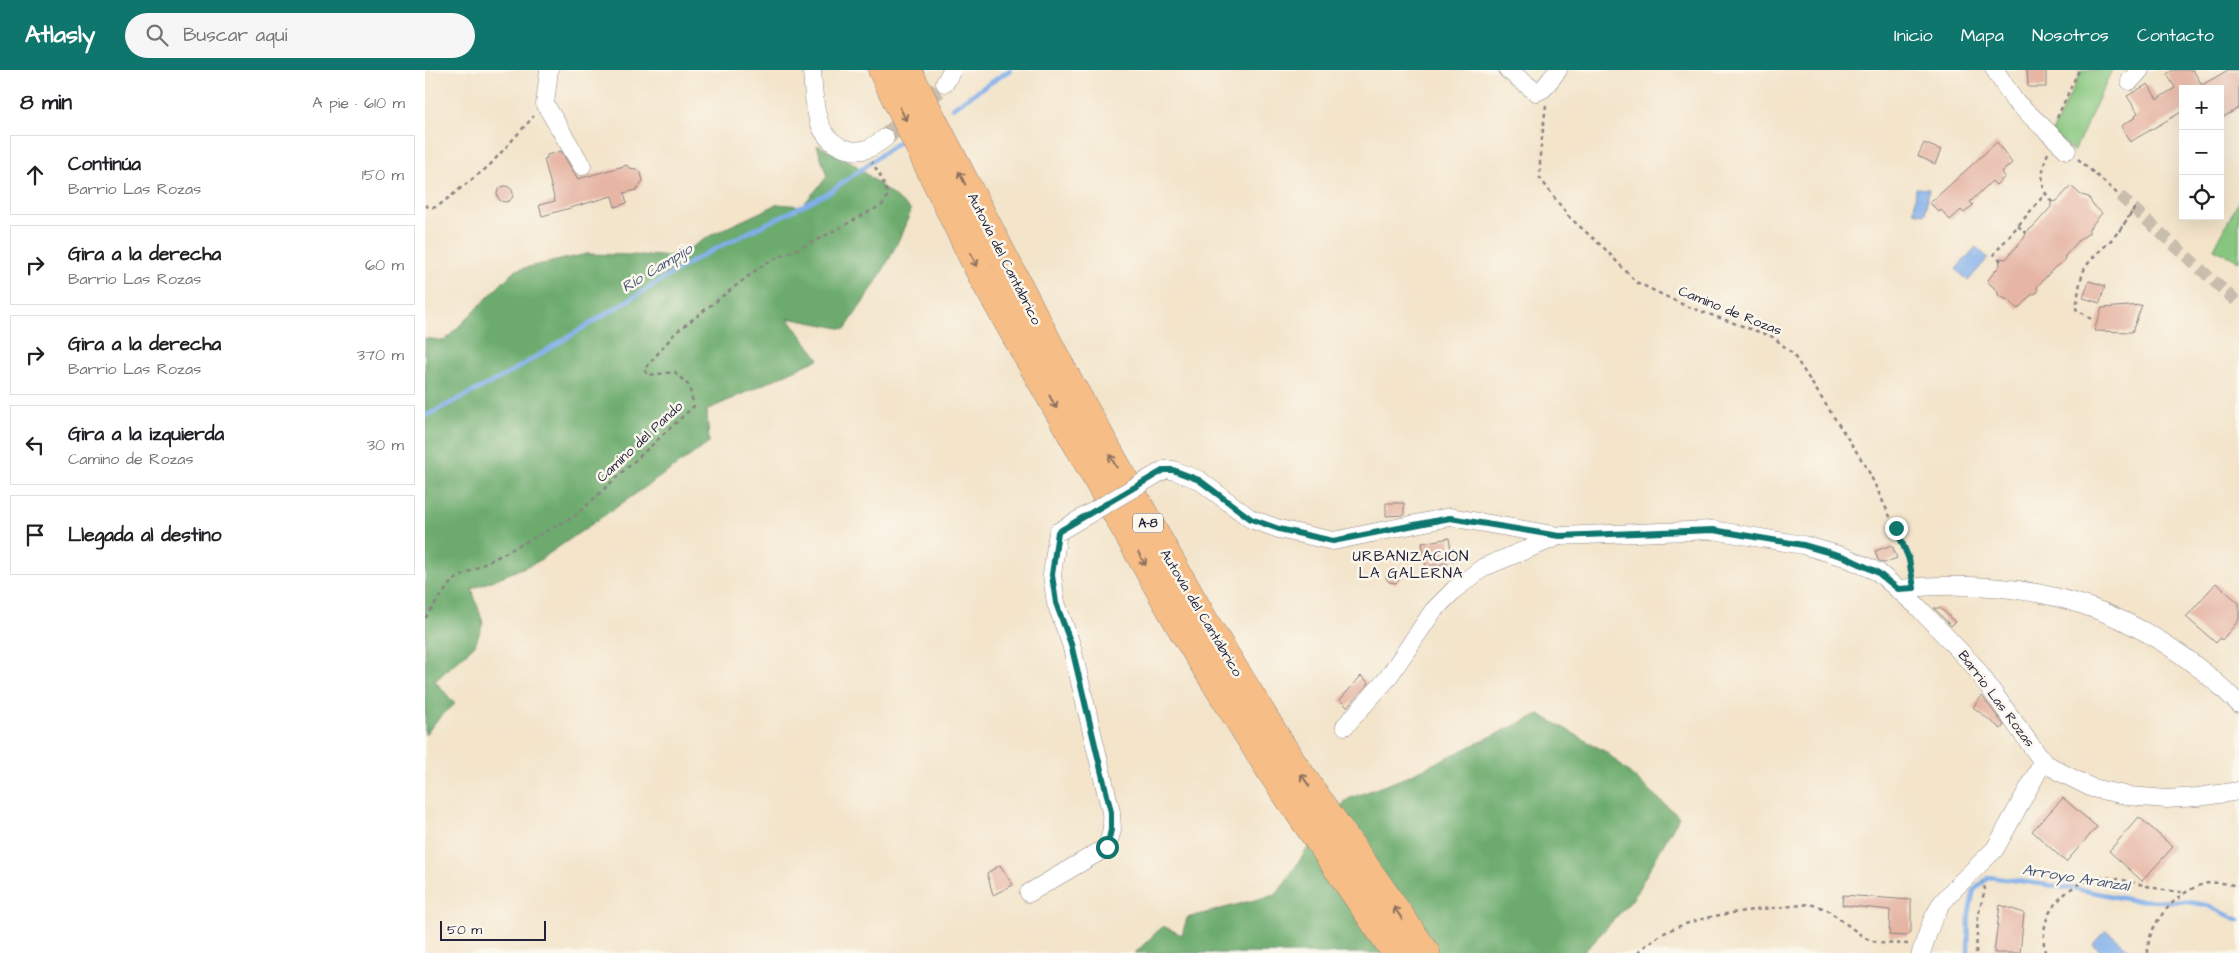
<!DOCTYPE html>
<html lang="es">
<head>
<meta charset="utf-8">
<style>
  body { margin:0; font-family:"Architects Daughter",sans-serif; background:#f6f6f6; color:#202124 }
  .controls { position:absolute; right:15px; top:15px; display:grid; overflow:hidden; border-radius:0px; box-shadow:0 5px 20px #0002 }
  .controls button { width:45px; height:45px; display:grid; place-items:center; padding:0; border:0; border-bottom:1px solid #e0e0e0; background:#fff; color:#202124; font:25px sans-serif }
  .scale { position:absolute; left:15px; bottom:12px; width:106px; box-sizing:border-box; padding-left:5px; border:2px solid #22223b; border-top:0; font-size:14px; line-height:18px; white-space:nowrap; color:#22223b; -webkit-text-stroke:4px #fbf7ec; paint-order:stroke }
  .stop { position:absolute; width:15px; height:15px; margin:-11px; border:4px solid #0f766e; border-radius:50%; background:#fff }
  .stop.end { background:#0f766e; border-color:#fff; box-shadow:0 1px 5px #0008 }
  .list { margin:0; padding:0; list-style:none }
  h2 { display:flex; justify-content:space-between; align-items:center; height:65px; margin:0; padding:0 20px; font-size:21px }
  h2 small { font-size:16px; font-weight:400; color:#757577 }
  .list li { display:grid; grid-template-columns:32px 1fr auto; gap:15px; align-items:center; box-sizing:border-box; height:80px; margin:0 10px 10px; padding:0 10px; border:1px solid #e0e0e0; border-radius:0px }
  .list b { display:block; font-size:19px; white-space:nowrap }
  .list p { margin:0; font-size:16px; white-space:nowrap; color:#757577 }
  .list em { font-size:16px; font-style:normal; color:#757577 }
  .icon { flex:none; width:28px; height:28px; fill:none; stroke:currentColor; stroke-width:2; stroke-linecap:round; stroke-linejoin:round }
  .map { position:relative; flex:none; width:1814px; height:883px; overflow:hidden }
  header { display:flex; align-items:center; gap:30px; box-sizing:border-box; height:70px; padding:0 25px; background:#0f766e; color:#fff }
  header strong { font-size:24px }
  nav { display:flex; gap:28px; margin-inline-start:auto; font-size:18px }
  .search { width:350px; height:45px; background:#f6f6f6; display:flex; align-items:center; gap:12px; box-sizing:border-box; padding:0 18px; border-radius:28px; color:#757577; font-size:19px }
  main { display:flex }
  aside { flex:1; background:#fff }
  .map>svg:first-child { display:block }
</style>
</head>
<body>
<header>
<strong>Atlasly</strong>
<div class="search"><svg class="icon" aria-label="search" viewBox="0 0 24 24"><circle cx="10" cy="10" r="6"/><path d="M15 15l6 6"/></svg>Buscar aquí</div>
<nav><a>Inicio</a><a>Mapa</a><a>Nosotros</a><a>Contacto</a></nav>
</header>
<main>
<aside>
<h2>8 min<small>A pie · 610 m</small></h2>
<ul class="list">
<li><svg class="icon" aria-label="ahead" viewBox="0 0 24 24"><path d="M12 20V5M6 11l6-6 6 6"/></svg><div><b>Continúa</b><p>Barrio Las Rozas</p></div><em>150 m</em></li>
<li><svg class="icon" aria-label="right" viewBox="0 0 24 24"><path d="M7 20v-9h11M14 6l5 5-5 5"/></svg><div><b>Gira a la derecha</b><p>Barrio Las Rozas</p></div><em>60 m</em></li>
<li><svg class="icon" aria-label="right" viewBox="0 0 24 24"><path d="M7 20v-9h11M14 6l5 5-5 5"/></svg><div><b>Gira a la derecha</b><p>Barrio Las Rozas</p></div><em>370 m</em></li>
<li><svg class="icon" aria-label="left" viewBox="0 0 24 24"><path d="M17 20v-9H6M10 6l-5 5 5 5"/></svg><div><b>Gira a la izquierda</b><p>Camino de Rozas</p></div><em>30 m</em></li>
<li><svg class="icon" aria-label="arrive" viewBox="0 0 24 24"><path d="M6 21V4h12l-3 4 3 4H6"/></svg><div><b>Llegada al destino</b></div></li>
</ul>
</aside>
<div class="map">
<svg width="1814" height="883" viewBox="0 0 1814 883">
  <rect width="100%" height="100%" fill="#fbf7ec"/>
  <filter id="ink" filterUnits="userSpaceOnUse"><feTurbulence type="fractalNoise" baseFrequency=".02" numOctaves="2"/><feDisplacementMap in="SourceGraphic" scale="10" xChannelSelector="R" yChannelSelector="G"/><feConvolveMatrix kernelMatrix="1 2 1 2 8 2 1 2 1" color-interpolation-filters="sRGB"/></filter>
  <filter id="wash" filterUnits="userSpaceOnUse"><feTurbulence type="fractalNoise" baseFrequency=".0096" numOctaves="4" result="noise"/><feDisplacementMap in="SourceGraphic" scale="20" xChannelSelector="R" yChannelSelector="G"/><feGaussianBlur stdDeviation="1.12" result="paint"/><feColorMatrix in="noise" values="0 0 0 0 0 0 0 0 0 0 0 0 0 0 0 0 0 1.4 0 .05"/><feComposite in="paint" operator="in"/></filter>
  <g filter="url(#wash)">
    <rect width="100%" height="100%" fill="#f3e4ca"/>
    <g fill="#86c67e" stroke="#54745c">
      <path d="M 1657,0 L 1687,0 L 1649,82 L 1627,62 Z"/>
      <path d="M 1814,130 L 1814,191 L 1789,179 Z"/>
    </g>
    <g fill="#6cab6d" stroke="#476654">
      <path d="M 392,75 L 428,93 L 486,140 C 469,187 448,218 420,259 L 363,248 L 394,289 L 282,340 L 284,373 L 112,492 L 47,519 L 58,553 L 50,575 L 10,611 L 30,634 L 13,649 L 0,665 L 0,268 L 19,271 L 90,200 L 162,184 L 252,186 L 288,164 L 353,134 L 377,136 L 402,107 Z"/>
      <path d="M 1114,644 L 1181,682 L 1254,747 L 1207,830 L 1158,883 L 710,883 L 738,856 L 757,865 L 762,848 L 852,824 L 887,772 L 923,729 L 974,710 Z"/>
    </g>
    <g fill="#80afea" stroke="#516892">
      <path d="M 1491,118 L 1504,119 L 1500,144 L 1489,142 Z"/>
      <path d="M 1551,177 L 1563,188 L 1543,211 L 1531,199 Z"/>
      <path d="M 1681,860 L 1707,882 L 1706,883 L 1678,883 L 1668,874 Z"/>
    </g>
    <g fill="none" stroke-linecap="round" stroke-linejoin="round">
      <g stroke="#80afea" stroke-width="4.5">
        <path d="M 527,38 L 585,0"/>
        <path d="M 0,346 L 81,305 L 276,186 L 405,122 L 476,70"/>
        <path d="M 1543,883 L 1544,843 L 1549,820 L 1564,807 L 1652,819 L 1706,830 L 1764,832 L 1781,835 L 1814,850"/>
      </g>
    </g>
    <g id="blocks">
      <g fill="#e6b5a4">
        <path d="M 1602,0 L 1621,0 L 1621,17 L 1603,17 Z"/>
        <path d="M 1748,0 L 1768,0 L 1777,15 L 1803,0 L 1814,0 L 1814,38 L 1795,49 L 1795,19 L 1758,19 L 1758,41 L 1705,72 L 1696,56 L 1711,47 L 1710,45 L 1713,43 L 1702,26 L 1723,14 L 1732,29 L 1750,18 L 1742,4 Z"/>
        <path d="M 1572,72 L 1587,93 L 1577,102 L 1580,107 L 1571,115 L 1567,111 L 1545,132 L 1548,135 L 1539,143 L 1536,140 L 1525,150 L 1516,140 L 1514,142 L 1505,133 Z"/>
        <path d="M 1499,73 L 1516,80 L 1510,94 L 1493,86 Z"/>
        <path d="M 136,81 L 153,109 L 202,95 L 204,98 L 211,99 L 216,103 L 218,111 L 211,120 L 199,123 L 202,133 L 190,137 L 187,126 L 117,146 L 114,135 L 130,131 L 119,89 L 122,88 L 122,85 Z"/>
        <circle cx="80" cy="124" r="8"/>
        <path d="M 1646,116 L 1656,125 L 1664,127 L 1667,134 L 1677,143 L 1664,159 L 1664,163 L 1655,169 L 1640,186 L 1639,191 L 1630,197 L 1612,217 L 1613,222 L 1605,226 L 1593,239 L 1583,230 L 1574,226 L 1572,221 L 1562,211 L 1575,195 L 1574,188 L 1581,189 L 1599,168 L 1602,161 L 1608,157 L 1626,137 L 1626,132 L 1632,131 Z"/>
        <path d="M 1664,211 L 1680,216 L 1675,233 L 1658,228 Z"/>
        <path d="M 1717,235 L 1707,262 L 1669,261 L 1677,238 Z"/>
        <path d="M 961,433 L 979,433 L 979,445 L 961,446 Z"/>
        <path d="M 1024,468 L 1028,492 L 1001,497 L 997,473 Z"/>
        <path d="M 1467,475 L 1472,488 L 1459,493 L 1453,490 L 1450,481 Z"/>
        <path d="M 968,499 L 974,503 L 976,508 L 971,513 L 964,512 L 961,508 L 962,502 Z"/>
        <path d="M 1791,513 L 1814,533 L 1814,550 L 1797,570 L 1795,568 L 1791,573 L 1761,547 Z"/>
        <path d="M 1509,538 L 1515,538 L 1530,552 L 1526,556 Z"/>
        <path d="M 936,606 L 944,613 L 922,637 L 915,630 Z"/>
        <path d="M 1557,626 L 1579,655 L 1576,659 L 1548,637 Z"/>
        <path d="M 1638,728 L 1672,757 L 1641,792 L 1607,761 Z"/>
        <path d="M 1714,747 L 1748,777 L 1717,811 L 1684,781 Z"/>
        <path d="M 575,795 L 588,815 L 568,825 L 562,803 Z"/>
        <path d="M 1418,825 L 1486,830 L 1486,862 L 1481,866 L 1464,865 L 1465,840 L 1417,835 Z"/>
        <path d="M 1575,835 L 1599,843 L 1595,883 L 1569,883 Z"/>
      </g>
    </g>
  </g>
  <g filter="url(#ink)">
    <use href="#blocks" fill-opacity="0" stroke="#8a8382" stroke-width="1"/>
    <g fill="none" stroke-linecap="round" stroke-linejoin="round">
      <path stroke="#c9bdad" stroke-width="12" stroke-dasharray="12 6" stroke-linecap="butt" d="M 1695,126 L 1814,234"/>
      <path stroke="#c9bdad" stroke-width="18" stroke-dasharray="18 9" stroke-linecap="butt" d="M 460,68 L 520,13"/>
      <defs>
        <g id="minor">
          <path d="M 124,0 L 120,34 L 157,96"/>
          <path d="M 387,0 C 389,29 388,70 422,79 C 438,84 448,77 460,68"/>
          <path d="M 1083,0 L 1111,22 L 1118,19 L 1133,0"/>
          <path d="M 1570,0 L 1589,30 L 1642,80"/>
          <path d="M 1705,11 L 1715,0"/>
          <path d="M 520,13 L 527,0"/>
          <path d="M 739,400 L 748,400 L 774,410 L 826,449 L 854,459 L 908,471 L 1025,447 L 1134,466 L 1288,460 L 1378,475 L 1420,487 L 1453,502 L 1492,536 L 1549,596 L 1618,692 L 1637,703 L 1667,718 L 1704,726 L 1741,729 L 1773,727 L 1814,721"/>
          <path d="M 1473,519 C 1607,504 1719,538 1814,634"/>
          <path d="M 920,656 L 962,609 L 1008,541 L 1030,519 L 1059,497 L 1134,466"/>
          <path d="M 604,823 L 682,777 L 687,760 L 686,742 L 646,574 L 631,533 L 627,505 L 633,462"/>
          <path d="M 1496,883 L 1507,851 L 1516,834 L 1529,819 L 1570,779 L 1618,692"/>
        </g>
        <g id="motorway">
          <path d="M 457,0 L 557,206 L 757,559 L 847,703 L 971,883"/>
          <path d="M 482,0 L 634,294 L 777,547 L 866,691 L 1001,883"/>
        </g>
      </defs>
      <use href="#minor" stroke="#8a8382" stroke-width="19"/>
      <use href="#motorway" stroke="#8a8382" stroke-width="29"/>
      <g stroke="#8a8382" stroke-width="2.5" stroke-dasharray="4 4" stroke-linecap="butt">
        <path d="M 1121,35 L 1115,84 L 1115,108 L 1143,146 L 1179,178 L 1211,212 L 1261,236 L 1348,267 L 1368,284 L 1442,398 L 1478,474 L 1486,502"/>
        <path d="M 1632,48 L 1654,0"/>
        <path d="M 1623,83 C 1616,100 1614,119 1627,132"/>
        <path d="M 1653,89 L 1695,126"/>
        <path d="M 0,135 L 5,138 L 12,137 L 64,96 L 109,46"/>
        <path d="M 1593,156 L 1601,163"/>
        <path d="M 1576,191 L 1569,184 L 1620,124"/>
        <path d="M 1666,249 L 1651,239 C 1653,227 1654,212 1659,200 C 1666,187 1678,179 1688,168 C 1696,159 1702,149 1709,139 L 1693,163"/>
        <path d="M 0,548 L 27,511 L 150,446 L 269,336 L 264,316 L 250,302 L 224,305 L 219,300 L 250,263 L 339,194 L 394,169 L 457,135 L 463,125 L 456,107 L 447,92"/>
        <path d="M 1213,883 C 1251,841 1332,841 1385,834 L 1401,839 L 1440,868 L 1454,873 L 1483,874"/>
        <path d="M 1551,883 L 1553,846 L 1560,819 L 1557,812"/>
        <path d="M 1620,883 C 1617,865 1619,846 1632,832 C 1674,784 1710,822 1761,822"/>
        <path d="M 1723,883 C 1721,854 1753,821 1779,814 C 1790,811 1803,814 1814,816"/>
      </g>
      <use href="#minor" stroke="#fff" stroke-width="18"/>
      <use href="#motorway" stroke="#f6be86" stroke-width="28"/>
      <defs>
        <path id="minor-bridge" d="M 633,462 L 739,400"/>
      </defs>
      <use href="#minor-bridge" stroke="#8a8382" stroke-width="19" stroke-linecap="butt"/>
      <use href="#minor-bridge" stroke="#fff" stroke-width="18"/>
    </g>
    <defs><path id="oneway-shaft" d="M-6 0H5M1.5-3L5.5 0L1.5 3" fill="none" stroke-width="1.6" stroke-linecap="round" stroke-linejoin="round" transform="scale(1.25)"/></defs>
    <g stroke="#8c7060">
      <use href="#oneway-shaft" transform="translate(478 44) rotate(64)"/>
      <use href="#oneway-shaft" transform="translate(537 108) rotate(-117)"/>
      <use href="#oneway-shaft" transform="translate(549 190) rotate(64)"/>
      <use href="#oneway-shaft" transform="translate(628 332) rotate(61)"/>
      <use href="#oneway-shaft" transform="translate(688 391) rotate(-119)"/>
      <use href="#oneway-shaft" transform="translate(717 489) rotate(60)"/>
      <use href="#oneway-shaft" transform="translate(880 710) rotate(-125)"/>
      <use href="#oneway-shaft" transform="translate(973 843) rotate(-125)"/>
    </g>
  </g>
  <g fill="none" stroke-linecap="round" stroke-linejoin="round" filter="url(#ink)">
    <path stroke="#0f766e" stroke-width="6" d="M 682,777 L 686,760 L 686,742 L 646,574 L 631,533 L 627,505 L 633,462 L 739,400 L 748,400 L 774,410 L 826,449 L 854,459 L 908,471 L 1025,448 L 1134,466 L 1288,460 L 1378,475 L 1420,487 L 1452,502 L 1473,519 L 1489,518 L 1484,489 L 1471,458"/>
  </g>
  <g text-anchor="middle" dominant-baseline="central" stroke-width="5" stroke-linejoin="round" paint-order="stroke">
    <rect fill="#fbf7ec" stroke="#636270" stroke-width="1" x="708" y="443.5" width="30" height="19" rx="4"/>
    <g font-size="12" font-weight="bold" fill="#22223b">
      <text x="723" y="453">A-8</text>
    </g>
    <g font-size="14" fill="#22223b" stroke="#fbf7ec">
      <text transform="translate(579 189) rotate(63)">Autovía del Cantábrico</text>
      <text transform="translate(1305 241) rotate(22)">Camino de Rozas</text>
      <text transform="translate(215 372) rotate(-43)">Camino del Pando</text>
      <text transform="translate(776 543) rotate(59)">Autovía del Cantábrico</text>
      <text transform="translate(1571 629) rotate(53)">Barrio Las Rozas</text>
    </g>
    <g font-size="15" font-style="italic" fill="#435378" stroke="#fbf7ec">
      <text transform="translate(232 198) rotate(-31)">Río Campijo</text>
      <text transform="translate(1651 808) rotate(9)">Arroyo Aranzal</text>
    </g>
    <g font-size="15" letter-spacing="1" fill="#22223b" stroke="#fbf7ec">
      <text x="986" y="486">URBANIZACIÓN<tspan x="986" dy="17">LA GALERNA</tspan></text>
    </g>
  </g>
</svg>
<div class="controls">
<button>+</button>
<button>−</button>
<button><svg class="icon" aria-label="locate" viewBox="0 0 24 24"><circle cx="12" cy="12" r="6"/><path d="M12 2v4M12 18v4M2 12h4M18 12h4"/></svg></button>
</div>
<div class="scale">50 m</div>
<div class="stop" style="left:682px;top:777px"></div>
<div class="stop end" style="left:1471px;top:458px"></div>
</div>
</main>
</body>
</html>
